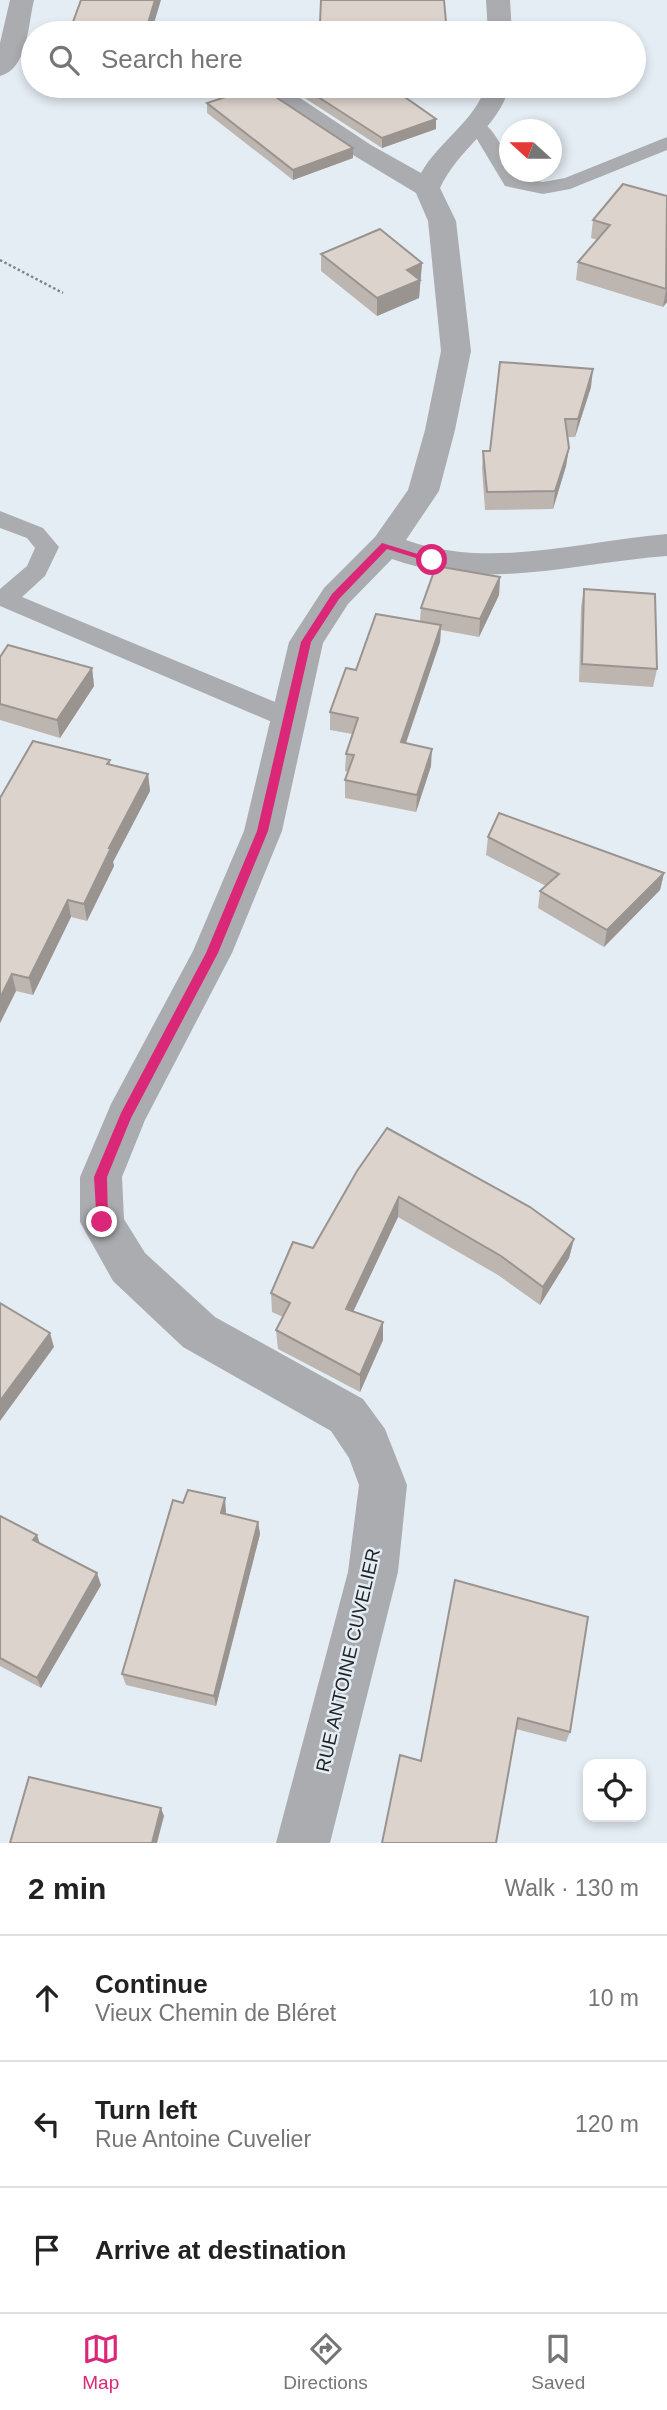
<!DOCTYPE html>
<html lang="en">
<head>
<meta charset="utf-8">
<style>
  body { margin:0; font-family:Arial,sans-serif; background:#f6f6f6; color:#222 }
  .controls { position:absolute; right:21px; bottom:21px; display:grid; overflow:hidden; border-radius:14px; box-shadow:0 4px 10px #0003 }
  .controls button { width:63px; height:63px; display:grid; place-items:center; padding:0; border:0; border-bottom:2px solid #e0e0e0; background:#fff; color:#222; font:35px sans-serif }
  .compass { position:absolute; left:499px; top:119px; width:63px; height:63px; border-radius:50%; background:#fff; box-shadow:0 4px 10px #0003; rotate:291deg }
  .stop { position:absolute; width:21px; height:21px; margin:-16px; border:5px solid #db2777; border-radius:50%; background:#fff }
  .stop.end { background:#db2777; border-color:#fff; box-shadow:0 2px 7px #0008 }
  .list { margin:0; padding:0; list-style:none }
  h2 { display:flex; justify-content:space-between; align-items:center; height:91px; margin:0; padding:0 28px; font-size:30px }
  h2 small { font-size:23px; font-weight:400; color:#767676 }
  .list li { display:grid; grid-template-columns:46px 1fr auto; gap:21px; align-items:center; box-sizing:border-box; height:126px; padding:0 28px; border-top:2px solid #e0e0e0 }
  .list b { display:block; font-size:26px; white-space:nowrap }
  .list p { margin:0; font-size:23px; white-space:nowrap; color:#767676 }
  .list em { font-size:23px; font-style:normal; color:#767676 }
  .icon { flex:none; width:38px; height:38px; fill:none; stroke:currentColor; stroke-width:2; stroke-linecap:round; stroke-linejoin:round }
  .map { position:relative; flex:none; width:667px; height:1843px; overflow:hidden }
  .search { position:absolute; background:#fff; box-shadow:0 4px 10px #0003; left:21px; right:21px; top:21px; height:77px; display:flex; align-items:center; gap:18px; box-sizing:border-box; padding:0 24px; border-radius:38px; color:#767676; font-size:26px }
  .sheet { height:469px; background:#fff }
  nav { display:flex; justify-content:space-around; align-items:center; box-sizing:border-box; height:98px; border-top:2px solid #e0e0e0; background:#fff; font-size:19px; color:#767676 }
  nav a { display:grid; justify-items:center; gap:4px }
  nav .on { color:#db2777 }
  .map>svg:first-child { display:block }
</style>
</head>
<body>
<div class="map">
<svg width="667" height="1843" viewBox="0 0 667 1843">
  <rect width="100%" height="100%" fill="#e5edf4"/>
  <g fill="none" stroke-linecap="round" stroke-linejoin="round">
    <path stroke="#80858a" stroke-width="2.5" stroke-dasharray="2.5 2.5" stroke-linecap="butt" d="M 0,260 L 63,293"/>
    <g fill="#abacb0" fill-rule="evenodd">
      <path d="M 478,120 C 492,124 510,157 510,172 L 515,172 L 519,178 L 543,182 L 565,178 L 667,137 L 667,150 L 570,189 L 543,194 L 505,186 L 469,126 Z"/>
      <path d="M 0,511 L 43,528 L 59,547 L 45,576 L 22,597 L 297,711 L 301,718 L 297,725 L 288,727 L 279,725 L 0,606 L 0,589 L 27,566 L 35,548 L 27,538 L 0,528 Z"/>
    </g>
    <g fill="#abacb0" fill-rule="evenodd">
      <path d="M 10,0 L 34,0 C 28,24 28,69 0,76 L 0,43 Z"/>
      <path d="M 486,0 L 510,0 L 512,33 L 488,33 Z"/>
      <path d="M 254,86 L 282,86 L 371,145 L 421,173 C 439,141 474,122 486,86 L 510,86 C 498,128 458,149 440,188 L 456,221 L 471,351 L 455,430 L 439,491 L 406,540 C 491,570 580,541 667,534 L 667,556 C 572,563 485,592 392,559 L 348,604 L 323,643 L 282,831 L 232,953 L 145,1120 L 122,1177 L 124,1219 L 145,1253 L 215,1317 L 363,1399 L 385,1429 L 407,1485 L 398,1572 L 330,1843 L 276,1843 L 348,1572 L 359,1485 L 349,1458 L 331,1431 L 183,1347 L 113,1281 L 80,1222 L 80,1177 L 111,1104 L 193,951 L 244,831 L 289,642 L 324,588 L 375,537 L 408,490 L 425,430 L 441,351 L 428,221 L 416,193 L 353,155 L 257,91 Z"/>
    </g>
  </g>
  <g fill="#bdb5b0">
    <path d="M 321,0 L 446,22 L 445,33 L 320,33 Z"/>
    <path d="M 286,86 L 389,86 L 436,119 L 436,129 L 382,148 Z"/>
    <path d="M 207,103 L 353,148 L 353,158 L 293,180 L 207,113 Z"/>
    <path d="M 667,196 L 667,302 L 663,307 L 576,280 L 578,262 L 598,240 L 591,238 L 593,220 Z"/>
    <path d="M 321,254 L 422,263 L 419,298 L 377,316 L 321,271 Z"/>
    <path d="M 591,387 L 575,437 L 567,437 L 569,448 L 566,466 L 553,509 L 485,510 L 482,469 L 483,451 L 490,451 Z"/>
    <path d="M 500,577 L 499,595 L 479,637 L 441,630 L 440,642 L 406,743 L 431,766 L 416,812 L 345,798 L 345,780 L 348,772 L 345,771 L 346,754 L 352,734 L 330,730 L 330,712 L 356,670 L 420,621 L 421,608 Z"/>
    <path d="M 584,589 L 657,669 L 653,687 L 579,682 L 581,607 Z"/>
    <path d="M 0,657 L 92,668 L 94,686 L 60,738 L 0,720 Z"/>
    <path d="M 110,760 L 110,764 L 148,774 L 150,791 L 113,862 L 114,866 L 87,921 L 71,917 L 33,995 L 16,991 L 0,1023 L 0,798 Z"/>
    <path d="M 488,837 L 664,873 L 660,890 L 604,947 L 538,908 L 540,891 L 546,886 L 486,855 Z"/>
    <path d="M 357,1171 L 574,1239 L 569,1258 L 540,1305 L 498,1275 L 398,1217 L 353,1311 L 383,1340 L 360,1392 L 278,1349 L 276,1330 L 283,1317 L 272,1312 L 271,1293 L 313,1248 Z"/>
    <path d="M 226,1511 L 226,1514 L 258,1522 L 260,1534 L 216,1706 L 126,1685 L 122,1674 Z"/>
    <path d="M 0,1516 L 37,1535 L 40,1544 L 101,1585 L 41,1688 L 0,1666 Z"/>
    <path d="M 455,1580 L 570,1732 L 566,1742 L 516,1729 L 421,1761 Z"/>
  </g>
  <g fill="#9a9490">
    <path d="M 155,0 L 161,0 L 151,33 L 145,33 Z"/>
    <path d="M 436,119 L 436,129 L 382,148 L 382,138 Z"/>
    <path d="M 353,148 L 353,158 L 293,180 L 293,170 Z"/>
    <path d="M 422,263 L 419,298 L 377,316 L 377,298 L 407,270 Z"/>
    <path d="M 667,288 L 667,302 L 663,307 L 666,289 Z"/>
    <path d="M 593,369 L 591,387 L 575,437 L 578,419 Z"/>
    <path d="M 569,448 L 566,466 L 553,509 L 555,491 Z"/>
    <path d="M 500,577 L 499,595 L 479,637 L 480,619 Z"/>
    <path d="M 441,625 L 440,642 L 400,760 L 401,742 Z"/>
    <path d="M 92,668 L 94,686 L 60,738 L 57,720 Z"/>
    <path d="M 432,749 L 431,766 L 416,812 L 417,795 Z"/>
    <path d="M 148,774 L 150,791 L 113,862 L 114,866 L 87,921 L 84,904 L 109,848 Z"/>
    <path d="M 664,873 L 660,890 L 604,947 L 607,930 Z"/>
    <path d="M 68,900 L 71,917 L 33,995 L 29,978 Z"/>
    <path d="M 12,974 L 16,991 L 0,1023 L 0,998 Z"/>
    <path d="M 399,1197 L 398,1217 L 346,1327 L 346,1309 Z"/>
    <path d="M 574,1239 L 569,1258 L 540,1305 L 543,1287 Z"/>
    <path d="M 383,1322 L 383,1340 L 360,1392 L 360,1375 Z"/>
    <path d="M 50,1333 L 54,1347 L 0,1421 L 0,1401 Z"/>
    <path d="M 225,1498 L 226,1511 L 223,1526 L 221,1513 Z"/>
    <path d="M 258,1522 L 260,1534 L 216,1706 L 214,1696 Z"/>
    <path d="M 37,1535 L 41,1547 L 33,1540 Z"/>
    <path d="M 97,1573 L 101,1585 L 41,1688 L 37,1678 Z"/>
    <path d="M 161,1808 L 164,1816 L 157,1843 L 152,1843 Z"/>
  </g>
  <g fill="#dcd3cd" stroke="#9a9490" stroke-width="2">
    <path d="M 81,0 L 155,0 L 145,33 L 69,33 Z"/>
    <path d="M 321,0 L 444,0 L 446,22 L 320,23 Z"/>
    <path d="M 259,86 L 353,148 L 293,170 L 207,103 Z"/>
    <path d="M 301,86 L 389,86 L 436,119 L 382,138 Z"/>
    <path d="M 623,184 L 667,196 L 666,289 L 578,262 L 610,225 L 593,220 Z"/>
    <path d="M 380,229 L 422,263 L 407,270 L 420,280 L 377,298 L 321,254 Z"/>
    <path d="M 500,362 L 593,369 L 578,419 L 565,419 L 569,448 L 555,491 L 487,492 L 483,451 L 490,451 Z"/>
    <path d="M 436,566 L 500,577 L 480,619 L 421,608 Z"/>
    <path d="M 584,589 L 655,594 L 657,669 L 582,664 Z"/>
    <path d="M 376,614 L 441,625 L 401,742 L 432,749 L 417,795 L 345,780 L 354,755 L 346,754 L 358,718 L 330,712 L 346,668 L 356,670 Z"/>
    <path d="M 8,645 L 92,668 L 57,720 L 0,704 L 0,657 Z"/>
    <path d="M 33,741 L 110,760 L 107,764 L 148,774 L 109,848 L 111,848 L 84,904 L 68,900 L 29,978 L 12,974 L 0,998 L 0,798 Z"/>
    <path d="M 499,813 L 664,873 L 607,930 L 540,891 L 559,874 L 488,837 Z"/>
    <path d="M 387,1128 L 530,1207 L 574,1239 L 543,1287 L 501,1256 L 399,1197 L 346,1309 L 383,1322 L 360,1375 L 276,1330 L 290,1303 L 271,1293 L 293,1242 L 313,1248 L 357,1171 Z"/>
    <path d="M 0,1303 L 50,1333 L 0,1401 Z"/>
    <path d="M 188,1490 L 225,1498 L 221,1513 L 258,1522 L 214,1696 L 122,1674 L 173,1500 L 183,1503 Z"/>
    <path d="M 0,1516 L 37,1535 L 33,1540 L 97,1573 L 37,1678 L 0,1658 Z"/>
    <path d="M 455,1580 L 588,1617 L 570,1732 L 518,1718 L 496,1843 L 382,1843 L 400,1755 L 421,1761 Z"/>
    <path d="M 29,1777 L 161,1808 L 152,1843 L 10,1843 Z"/>
  </g>
  <path fill="#db2777" d="M 382,543 L 437,560 L 432,563 L 387,549 L 339,599 L 311,642 L 268,831 L 218,953 L 131,1118 L 107,1177 L 108,1222 L 102,1228 L 97,1226 L 94,1177 L 121,1113 L 206,953 L 257,831 L 301,642 L 332,594 Z"/>
  <g text-anchor="middle" dominant-baseline="central" stroke-width="5" stroke-linejoin="round" paint-order="stroke">
    <g font-size="19" fill="#212427" stroke="#e5edf4">
      <text transform="translate(348 1660) rotate(-77)">RUE ANTOINE CUVELIER</text>
    </g>
  </g>
</svg>
<div class="controls">
<button><svg class="icon" aria-label="locate" viewBox="0 0 24 24"><circle cx="12" cy="12" r="6"/><path d="M12 2v4M12 18v4M2 12h4M18 12h4"/></svg></button>
</div>
<svg class="compass" viewBox="-18 -18 36 36"><path d="M0-13l5 13h-10z" fill="#e53935"/><path d="M0 13l5-13h-10z" fill="#767676"/></svg>
<div class="stop" style="left:432px;top:560px"></div>
<div class="stop end" style="left:102px;top:1222px"></div>
<div class="search"><svg class="icon" aria-label="search" viewBox="0 0 24 24"><circle cx="10" cy="10" r="6"/><path d="M15 15l6 6"/></svg>Search here</div>
</div>
<section class="sheet">
<h2>2 min<small>Walk · 130 m</small></h2>
<ul class="list">
<li><svg class="icon" aria-label="ahead" viewBox="0 0 24 24"><path d="M12 20V5M6 11l6-6 6 6"/></svg><div><b>Continue</b><p>Vieux Chemin de Bléret</p></div><em>10 m</em></li>
<li><svg class="icon" aria-label="left" viewBox="0 0 24 24"><path d="M17 20v-9H6M10 6l-5 5 5 5"/></svg><div><b>Turn left</b><p>Rue Antoine Cuvelier</p></div><em>120 m</em></li>
<li><svg class="icon" aria-label="arrive" viewBox="0 0 24 24"><path d="M6 21V4h12l-3 4 3 4H6"/></svg><div><b>Arrive at destination</b></div></li>
</ul>
</section>
<nav>
<a class="on"><svg class="icon" aria-label="map" viewBox="0 0 24 24"><path d="M3 6l6-2 6 2 6-2v14l-6 2-6-2-6 2zM9 4v14M15 6v14"/></svg>Map</a>
<a><svg class="icon" aria-label="directions" viewBox="0 0 24 24"><path d="M12 3l9 9-9 9-9-9zM9 14v-3h6M13 9l2 2-2 2"/></svg>Directions</a>
<a><svg class="icon" aria-label="saved" viewBox="0 0 24 24"><path d="M7 4h10v16l-5-4-5 4z"/></svg>Saved</a>
</nav>
</body>
</html>
